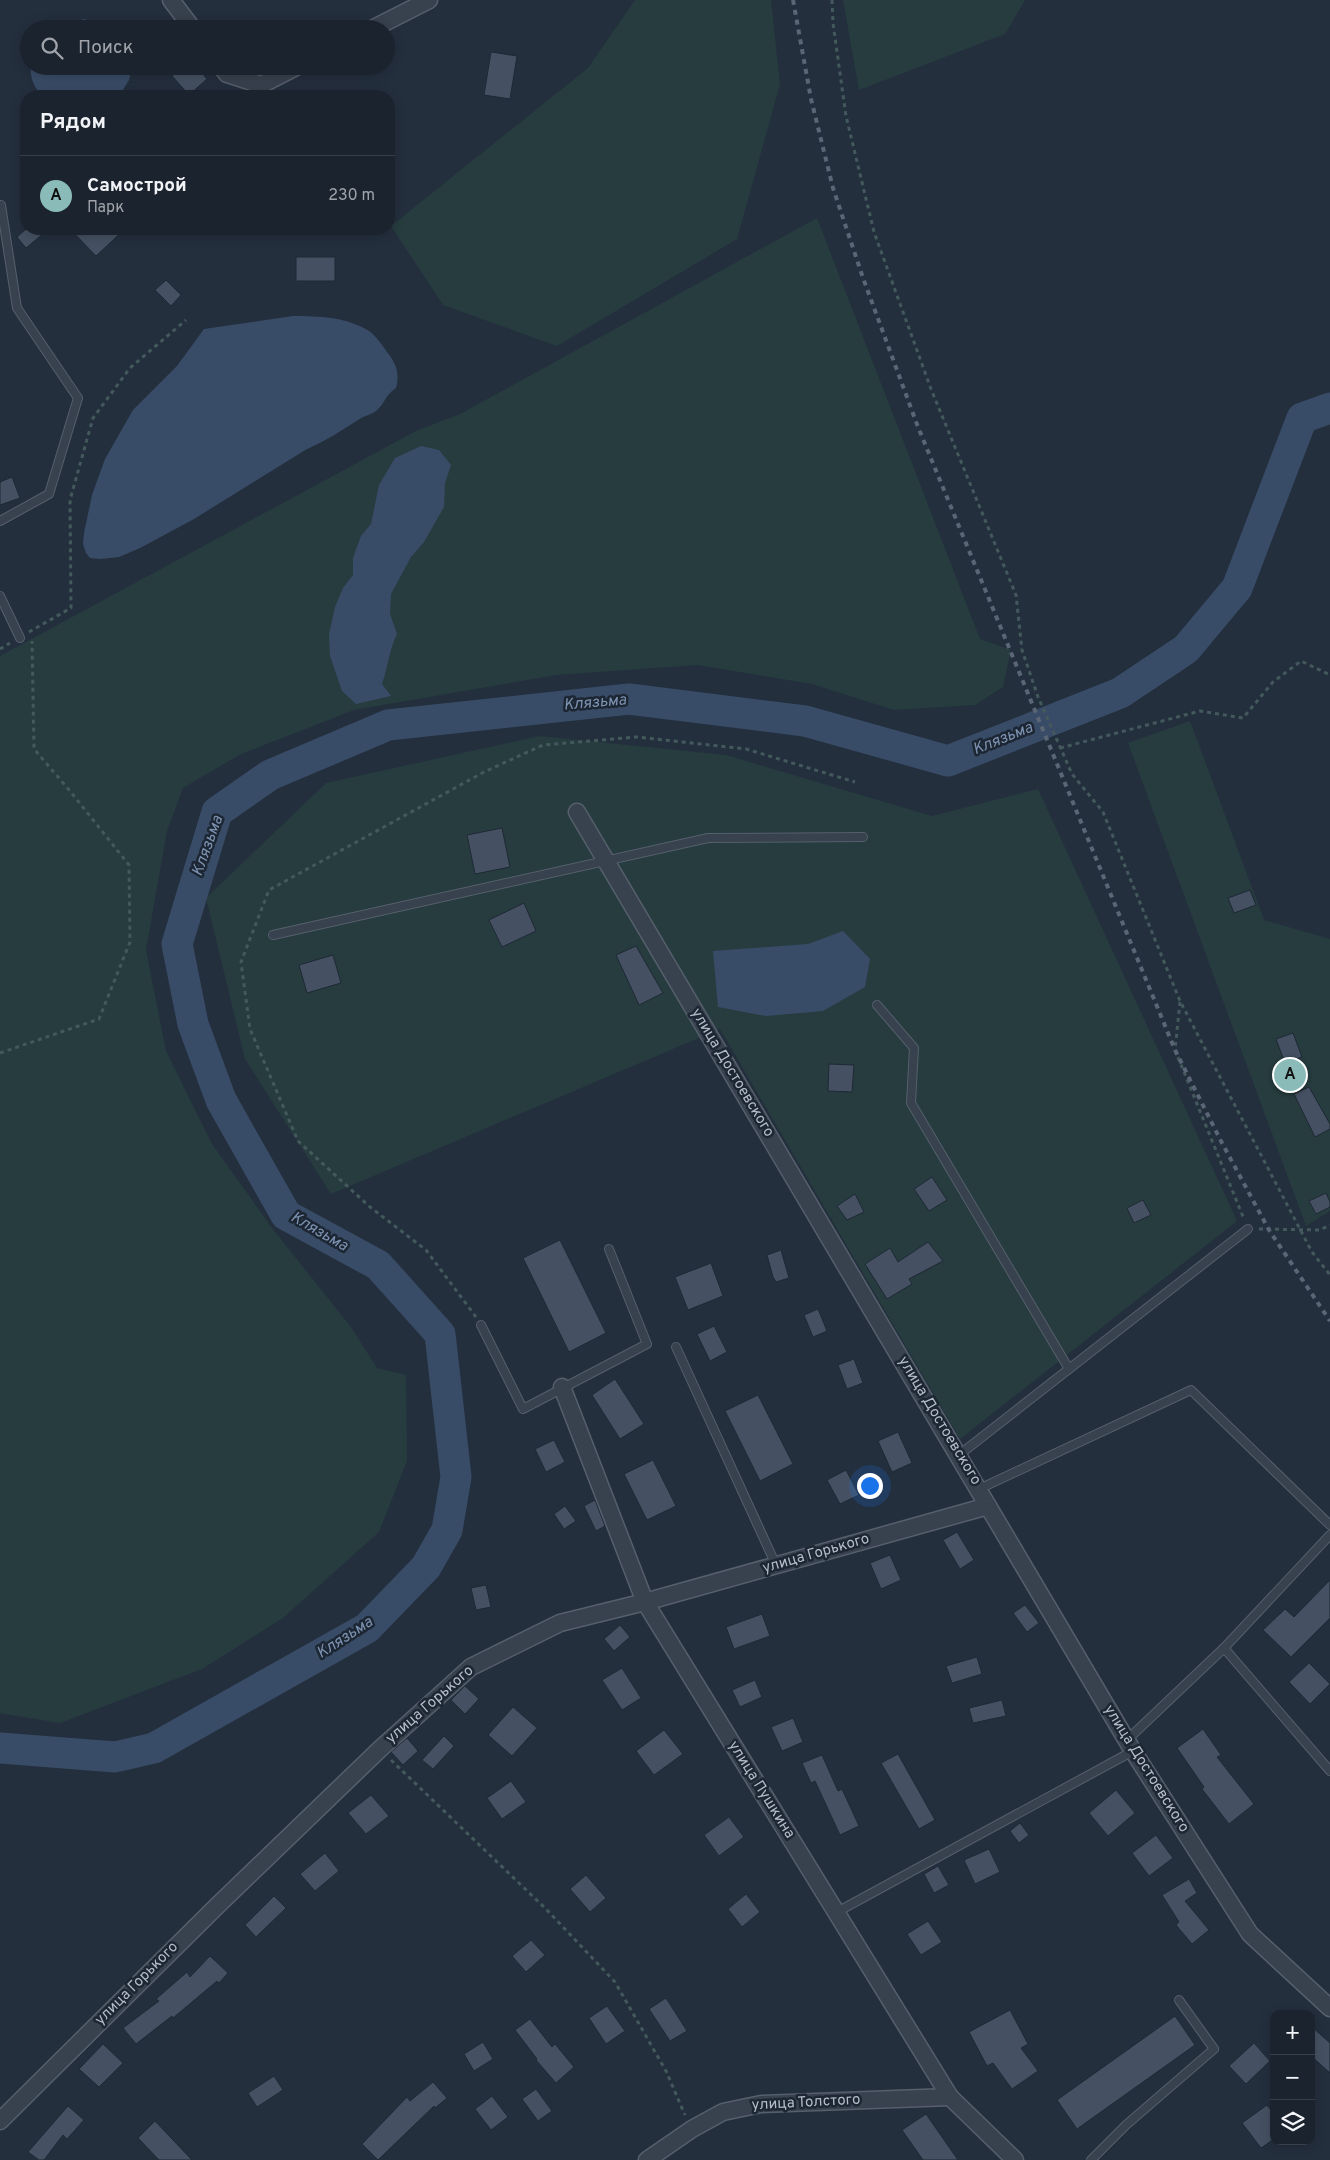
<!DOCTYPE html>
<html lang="ru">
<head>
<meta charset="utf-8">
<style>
  body { margin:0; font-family:Overpass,sans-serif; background:#242b36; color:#f1f3f6 }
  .controls { position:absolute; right:15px; bottom:15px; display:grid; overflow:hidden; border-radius:10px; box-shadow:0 2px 12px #0003 }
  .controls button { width:45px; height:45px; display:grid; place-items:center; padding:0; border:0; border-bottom:1px solid #39404a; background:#1b232e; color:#f1f3f6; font:25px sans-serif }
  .you { position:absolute; left:869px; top:1485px; width:18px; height:18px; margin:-12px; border:4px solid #fff; border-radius:50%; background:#1a73e8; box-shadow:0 0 0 8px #1a73e833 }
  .badge { display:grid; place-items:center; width:32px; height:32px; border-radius:50%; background:#8bbbb9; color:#111; font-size:16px; font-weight:700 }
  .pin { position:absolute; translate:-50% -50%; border:2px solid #fff; box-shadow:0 1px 5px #0006 }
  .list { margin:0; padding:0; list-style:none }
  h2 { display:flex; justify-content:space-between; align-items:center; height:65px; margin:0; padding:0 20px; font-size:21px }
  h2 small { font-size:16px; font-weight:400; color:#a0a4aa }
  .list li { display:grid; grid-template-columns:32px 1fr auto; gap:15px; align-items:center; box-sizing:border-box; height:80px; padding:0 20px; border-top:1px solid #39404a }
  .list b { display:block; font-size:19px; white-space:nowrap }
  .list p { margin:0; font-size:16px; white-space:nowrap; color:#a0a4aa }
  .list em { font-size:16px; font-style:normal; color:#a0a4aa }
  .icon { flex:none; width:28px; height:28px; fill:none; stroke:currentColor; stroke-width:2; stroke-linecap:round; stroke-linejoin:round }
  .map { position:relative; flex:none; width:1330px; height:2160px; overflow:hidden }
  .search { position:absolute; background:#1b232e; box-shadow:0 2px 12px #0003; left:20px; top:20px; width:375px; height:55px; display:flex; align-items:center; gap:12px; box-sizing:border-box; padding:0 18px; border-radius:28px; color:#a0a4aa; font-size:19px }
  .panel { position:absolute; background:#1b232e; box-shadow:0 2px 12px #0003; left:20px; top:90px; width:375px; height:145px; border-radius:20px }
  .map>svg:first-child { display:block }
</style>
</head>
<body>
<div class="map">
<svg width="1330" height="2160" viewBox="0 0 1330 2160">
  <rect width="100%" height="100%" fill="#242f3e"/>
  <g fill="#263c3f">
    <path d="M 635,0 L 771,0 L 780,84 L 737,239 L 557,346 L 443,305 L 391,226 L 588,68 Z"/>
    <path d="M 843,0 L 1025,0 L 1005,34 L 859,90 Z"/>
    <path d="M 817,218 L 980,639 L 1011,650 L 1003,687 L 975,705 L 894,710 L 812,684 L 697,665 L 556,675 L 354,710 L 241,754 L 183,788 L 167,831 L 146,950 L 166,1051 L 212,1144 L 272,1228 L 351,1327 L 377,1368 L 406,1375 L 407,1461 L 379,1532 L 283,1618 L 202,1669 L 60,1723 L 0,1713 L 0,656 L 416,431 L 460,414 Z"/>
    <path d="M 1190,721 L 1264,920 L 1330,939 L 1330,1211 L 1306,1226 L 1128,743 Z"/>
    <path d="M 540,736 L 726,755 L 932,816 L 1038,789 L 1237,1221 L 960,1439 L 720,1029 L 331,1194 L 245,1059 L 206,898 L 326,783 Z"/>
  </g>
  <g fill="#394c67">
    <path d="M 83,19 L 96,22 L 106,29 L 65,29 Z"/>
    <path d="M 31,66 L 132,66 L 132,67 L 129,80 L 119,96 L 42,96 C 35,88 29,77 31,66 Z"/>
    <path d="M 293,316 C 318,316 347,317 369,331 C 376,336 382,345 387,352 C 396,363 400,374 396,388 C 384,396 385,404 376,411 C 371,415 363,416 358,420 C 341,431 325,441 307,449 L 194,519 L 140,548 L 119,557 L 101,559 L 90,558 L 86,553 L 83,544 L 84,533 L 92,495 L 105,459 L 133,410 L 177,366 L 204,329 Z"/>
    <path d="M 421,446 L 439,450 L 451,465 L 445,483 L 444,507 L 424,542 L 411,557 L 391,594 L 390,614 L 397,634 C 389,650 388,667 382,684 L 391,696 L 356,704 L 342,691 L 330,656 L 329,634 L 335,607 L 343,588 L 353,575 L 353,558 L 361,536 L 371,524 L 379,485 L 395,458 Z"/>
    <path d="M 843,931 L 870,959 L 865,987 L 823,1011 L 766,1016 L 718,1007 L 713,951 L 808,944 Z"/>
  </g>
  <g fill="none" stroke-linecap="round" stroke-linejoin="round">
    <path stroke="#394c67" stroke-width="31" d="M 0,1748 L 115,1757 L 154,1748 L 367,1628 L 426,1567 L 447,1530 L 456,1477 L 440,1334 L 378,1265 L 286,1215 L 221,1100 L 193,1024 L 177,944 L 217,812 L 270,775 L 388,725 L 629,699 L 805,721 L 948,761 L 1120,693 L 1186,649 L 1237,588 L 1302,418 L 1330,408"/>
  </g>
  <g fill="#455162" stroke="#1f2835">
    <path d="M 491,52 L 517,56 L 510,99 L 484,95 Z"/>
    <path d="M 183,66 L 196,66 L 207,79 L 189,95 L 172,76 Z"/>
    <path d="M 26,229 L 49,229 L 26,248 L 17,237 Z"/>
    <path d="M 70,229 L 125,229 L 96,256 Z"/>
    <rect x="296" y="257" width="39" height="24"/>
    <path d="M 166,280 L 181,295 L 171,306 L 155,290 Z"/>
    <path d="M 12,477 L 20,498 L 0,505 L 0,482 Z"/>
    <path d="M 502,828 L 510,867 L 475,874 L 467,835 Z"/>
    <path d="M 1250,890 L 1256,905 L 1234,913 L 1228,898 Z"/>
    <path d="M 524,903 L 536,931 L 502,947 L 489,920 Z"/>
    <path d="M 636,946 L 663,993 L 639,1005 L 616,955 Z"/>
    <path d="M 333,955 L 341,983 L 307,993 L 299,965 Z"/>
    <path d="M 1293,1033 L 1302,1057 L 1285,1063 L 1276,1039 Z"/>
    <path d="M 829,1064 L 854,1065 L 852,1092 L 828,1091 Z"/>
    <path d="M 1309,1087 L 1330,1124 L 1330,1129 L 1315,1137 L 1294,1094 Z"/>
    <path d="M 932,1177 L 947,1200 L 929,1211 L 914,1189 Z"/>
    <path d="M 1326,1193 L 1330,1202 L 1330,1207 L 1316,1214 L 1309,1201 Z"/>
    <path d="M 855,1194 L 864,1212 L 847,1220 L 837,1206 Z"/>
    <path d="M 1143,1200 L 1151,1215 L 1134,1223 L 1127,1208 Z"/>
    <path d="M 560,1240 L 606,1333 L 569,1352 L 523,1258 Z"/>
    <path d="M 928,1242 L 943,1261 L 909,1279 L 912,1284 L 887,1299 L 865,1264 L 890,1248 L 898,1262 Z"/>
    <path d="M 781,1250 L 789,1278 L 776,1282 L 773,1277 L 767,1255 Z"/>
    <path d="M 711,1263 L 723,1296 L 688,1310 L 675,1277 Z"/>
    <path d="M 818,1309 L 827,1331 L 813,1337 L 804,1315 Z"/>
    <path d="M 714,1326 L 727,1352 L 710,1361 L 697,1334 Z"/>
    <path d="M 854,1359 L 863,1383 L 847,1389 L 838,1365 Z"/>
    <path d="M 615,1379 L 644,1424 L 620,1439 L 592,1395 Z"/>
    <path d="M 758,1395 L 793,1464 L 760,1481 L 725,1411 Z"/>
    <path d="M 898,1432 L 912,1463 L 892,1472 L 878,1441 Z"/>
    <path d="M 554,1440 L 565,1462 L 546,1472 L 535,1449 Z"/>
    <path d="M 653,1460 L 676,1506 L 647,1520 L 624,1474 Z"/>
    <path d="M 846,1470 L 859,1495 L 840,1504 L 827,1480 Z"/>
    <path d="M 595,1500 L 605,1526 L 596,1531 L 584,1506 Z"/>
    <path d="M 565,1506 L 576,1521 L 564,1529 L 554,1514 Z"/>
    <path d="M 957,1532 L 974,1560 L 960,1569 L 943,1540 Z"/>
    <path d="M 890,1555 L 901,1580 L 881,1589 L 870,1563 Z"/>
    <path d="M 1330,1580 L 1330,1618 L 1291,1657 L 1263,1630 L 1285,1609 L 1294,1617 Z"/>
    <path d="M 486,1585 L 491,1607 L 476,1610 L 471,1588 Z"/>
    <path d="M 1025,1605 L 1039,1623 L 1027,1632 L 1013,1613 Z"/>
    <path d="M 762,1614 L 770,1636 L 734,1649 L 726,1627 Z"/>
    <path d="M 620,1625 L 630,1637 L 614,1651 L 604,1639 Z"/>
    <path d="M 977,1657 L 982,1674 L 952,1683 L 946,1666 Z"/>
    <path d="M 1309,1663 L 1330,1684 L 1310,1704 L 1289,1682 Z"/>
    <path d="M 622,1668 L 641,1698 L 622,1710 L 602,1680 Z"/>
    <path d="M 755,1680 L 762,1697 L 740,1707 L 732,1690 Z"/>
    <path d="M 465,1686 L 479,1699 L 465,1714 L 451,1700 Z"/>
    <path d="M 1002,1700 L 1006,1716 L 973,1723 L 969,1708 Z"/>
    <path d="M 513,1707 L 537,1728 L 512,1756 L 488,1735 Z"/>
    <path d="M 793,1718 L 803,1742 L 782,1751 L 771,1727 Z"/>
    <path d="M 1203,1729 L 1221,1755 L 1217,1757 L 1254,1804 L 1229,1824 L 1202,1789 L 1204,1787 L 1177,1748 Z"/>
    <path d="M 664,1730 L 683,1754 L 654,1775 L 636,1751 Z"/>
    <path d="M 444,1736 L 454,1746 L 433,1769 L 422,1760 Z"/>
    <path d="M 407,1738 L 418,1751 L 403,1765 L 391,1752 Z"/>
    <path d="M 898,1754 L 935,1820 L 919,1829 L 881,1763 Z"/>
    <path d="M 822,1755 L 838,1791 L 842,1789 L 859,1826 L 840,1835 L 815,1781 L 811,1783 L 802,1763 Z"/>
    <path d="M 511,1781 L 526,1802 L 502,1819 L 487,1798 Z"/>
    <path d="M 1116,1790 L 1135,1813 L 1108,1836 L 1089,1813 Z"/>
    <path d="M 371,1795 L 389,1816 L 366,1834 L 348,1813 Z"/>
    <path d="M 729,1817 L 744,1837 L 719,1856 L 704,1835 Z"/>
    <path d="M 1020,1823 L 1029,1835 L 1019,1843 L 1010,1831 Z"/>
    <path d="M 1156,1835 L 1173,1858 L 1149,1876 L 1132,1853 Z"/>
    <path d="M 989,1849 L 1000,1872 L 975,1884 L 964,1860 Z"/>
    <path d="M 325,1853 L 339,1871 L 315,1891 L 300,1874 Z"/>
    <path d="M 938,1866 L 949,1885 L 934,1893 L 924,1874 Z"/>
    <path d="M 586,1875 L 606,1898 L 590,1912 L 570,1889 Z"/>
    <path d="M 1189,1879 L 1197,1893 L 1185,1901 L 1209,1930 L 1192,1944 L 1176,1925 L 1179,1922 L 1162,1895 Z"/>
    <path d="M 746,1894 L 760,1912 L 742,1927 L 728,1909 Z"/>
    <path d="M 274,1896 L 286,1908 L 256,1937 L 245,1925 Z"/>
    <path d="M 928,1921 L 942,1942 L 921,1955 L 907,1934 Z"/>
    <path d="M 531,1940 L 545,1955 L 526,1972 L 512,1956 Z"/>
    <path d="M 210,1956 L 228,1973 L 219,1983 L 217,1981 L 173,2018 L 172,2016 L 136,2044 L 123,2028 L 159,2001 L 156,1999 L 187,1972 L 190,1977 Z"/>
    <path d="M 666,1998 L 687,2031 L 670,2041 L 649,2009 Z"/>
    <path d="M 607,2006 L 625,2031 L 606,2044 L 589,2018 Z"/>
    <path d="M 1010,2010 L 1028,2044 L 1021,2048 L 1038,2071 L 1012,2089 L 993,2063 L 987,2066 L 969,2032 Z"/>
    <path d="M 1175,2016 L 1195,2045 L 1077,2129 L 1057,2100 Z"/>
    <path d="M 530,2019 L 552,2047 L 555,2044 L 574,2067 L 556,2083 L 536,2060 L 537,2059 L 515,2030 Z"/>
    <path d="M 1311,2026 L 1330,2043 L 1330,2073 L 1311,2056 Z"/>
    <path d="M 483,2042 L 493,2059 L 474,2071 L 464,2054 Z"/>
    <path d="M 1254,2043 L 1270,2061 L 1246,2084 L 1229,2066 Z"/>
    <path d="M 103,2044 L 123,2063 L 99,2087 L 79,2069 Z"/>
    <path d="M 274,2076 L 283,2090 L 257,2107 L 248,2093 Z"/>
    <path d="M 433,2082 L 447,2098 L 435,2108 L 434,2106 L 378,2160 L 362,2144 L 407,2097 L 410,2101 Z"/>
    <path d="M 536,2089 L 552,2111 L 538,2121 L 522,2099 Z"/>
    <path d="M 492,2096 L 508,2117 L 491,2130 L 475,2109 Z"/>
    <path d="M 1267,2105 L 1274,2114 L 1274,2139 L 1261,2148 L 1242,2123 Z"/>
    <path d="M 68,2106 L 84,2120 L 67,2139 L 63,2135 L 44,2160 L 39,2160 L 28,2152 Z"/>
    <path d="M 926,2114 L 958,2160 L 923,2160 L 902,2130 Z"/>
    <path d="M 155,2121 L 192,2160 L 159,2160 L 138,2138 Z"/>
  </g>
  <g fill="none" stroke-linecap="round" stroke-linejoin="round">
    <defs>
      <g id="service">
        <path d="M 0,521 L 49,494 L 78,398 L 17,308 L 1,205"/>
        <path d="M 0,596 L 20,638"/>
        <path d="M 273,935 L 708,838 L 863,837"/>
        <path d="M 877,1005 L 914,1048 L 911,1103 L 1069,1369"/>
        <path d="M 481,1325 L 523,1409 L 647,1344 L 609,1249"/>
        <path d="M 676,1347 L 776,1565"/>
        <path d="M 959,1455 L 1248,1229"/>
        <path d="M 979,1489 L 1191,1390 L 1330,1525"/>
        <path d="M 1224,1648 L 1330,1771"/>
        <path d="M 1127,1740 L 1224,1648 L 1330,1535"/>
        <path d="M 837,1912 L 1133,1751"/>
        <path d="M 1091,2160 L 1126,2125 L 1214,2049 L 1179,2000"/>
      </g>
      <g id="minor">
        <path d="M 171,0 L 193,29"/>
        <path d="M 372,29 L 429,0"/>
        <path d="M 221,66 L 227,74 L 261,85 L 298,66"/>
        <path d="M 577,812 L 1133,1751 L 1250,1934 L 1330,2008"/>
        <path d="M 562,1387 L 645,1602 L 950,2097 L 1015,2160"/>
        <path d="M 0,2121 L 217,1906 L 380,1749 L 471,1667 L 560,1623 L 645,1602 L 988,1506"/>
        <path d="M 647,2160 L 692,2129 L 723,2112 L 761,2104 L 950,2097"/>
      </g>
    </defs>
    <use href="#service" stroke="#565f6c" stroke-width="10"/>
    <use href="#minor" stroke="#565f6c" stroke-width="19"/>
    <g stroke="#44595c" stroke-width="3" stroke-dasharray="4 4" stroke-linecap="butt">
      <path d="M 832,0 L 833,23 L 846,116 L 874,232 L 931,389 L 1016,595 L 1022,650 L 1038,697 L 1072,774 L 1103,812 L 1180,1001 L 1312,1252 L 1330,1275"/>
      <path d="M 29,632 L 71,608 L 70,500 L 93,418 L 130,368 L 186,320"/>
      <path d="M 0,649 L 10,643"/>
      <path d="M 1060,748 L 1200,711 L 1243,718 L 1273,682 L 1301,661 L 1330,675"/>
      <path d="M 1180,1002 L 1175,1050 L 1244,1219"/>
      <path d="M 0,1053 L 99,1019 L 130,942 L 129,865 L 70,791 L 34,749 L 32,641"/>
      <path d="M 1259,1229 L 1320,1230 L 1330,1225"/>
      <path d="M 476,1317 L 426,1250 L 370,1207 L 298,1141 L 250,1029 L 241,962 L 269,890 L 484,772 L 543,745 L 637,737 L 746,749 L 855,782"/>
      <path d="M 391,1760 L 546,1909 L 615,1982 L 666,2071 L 685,2115"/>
    </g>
    <use href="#service" stroke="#38414e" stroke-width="8"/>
    <use href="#minor" stroke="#38414e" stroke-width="16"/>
    <path stroke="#5a6575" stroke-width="4" stroke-dasharray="5 5" stroke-linecap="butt" d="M 793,0 L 811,99 L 833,188 L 863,278 L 918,427 L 1175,1050 L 1222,1143 L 1269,1230 L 1330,1321"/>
  </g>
  <g text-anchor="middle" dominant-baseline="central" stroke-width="5" stroke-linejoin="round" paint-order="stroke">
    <g font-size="15" fill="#b4bcc9" stroke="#1d2633">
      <text transform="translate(732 1073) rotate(59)">улица Достоевского</text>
      <text transform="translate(939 1421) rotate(59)">улица Достоевского</text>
      <text transform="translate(816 1554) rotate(-16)">улица Горького</text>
      <text transform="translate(430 1705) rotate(-41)">улица Горького</text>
      <text transform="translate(1146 1769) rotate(58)">улица Достоевского</text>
      <text transform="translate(761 1790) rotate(58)">улица Пушкина</text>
      <text transform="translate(137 1984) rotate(-45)">улица Горького</text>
      <text transform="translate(806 2103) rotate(-3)">улица Толстого</text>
    </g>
    <g font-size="16" font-style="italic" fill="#7c92b1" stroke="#1d2633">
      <text transform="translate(595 703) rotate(-5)">Клязьма</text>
      <text transform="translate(1003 739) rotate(-22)">Клязьма</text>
      <text transform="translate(208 846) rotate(-70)">Клязьма</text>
      <text transform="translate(319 1232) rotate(30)">Клязьма</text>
      <text transform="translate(345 1638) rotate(-33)">Клязьма</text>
    </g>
  </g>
</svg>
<div class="controls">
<button>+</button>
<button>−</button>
<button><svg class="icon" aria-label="layers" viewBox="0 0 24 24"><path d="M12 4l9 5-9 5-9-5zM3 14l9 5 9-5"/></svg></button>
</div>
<div class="you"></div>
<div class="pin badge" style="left:1290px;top:1075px">A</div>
<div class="search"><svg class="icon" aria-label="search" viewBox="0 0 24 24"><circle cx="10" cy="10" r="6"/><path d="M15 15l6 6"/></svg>Поиск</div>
<section class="panel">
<h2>Рядом<small></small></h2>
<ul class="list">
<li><span class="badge">A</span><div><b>Самострой</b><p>Парк</p></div><em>230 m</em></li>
</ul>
</section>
</div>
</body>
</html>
